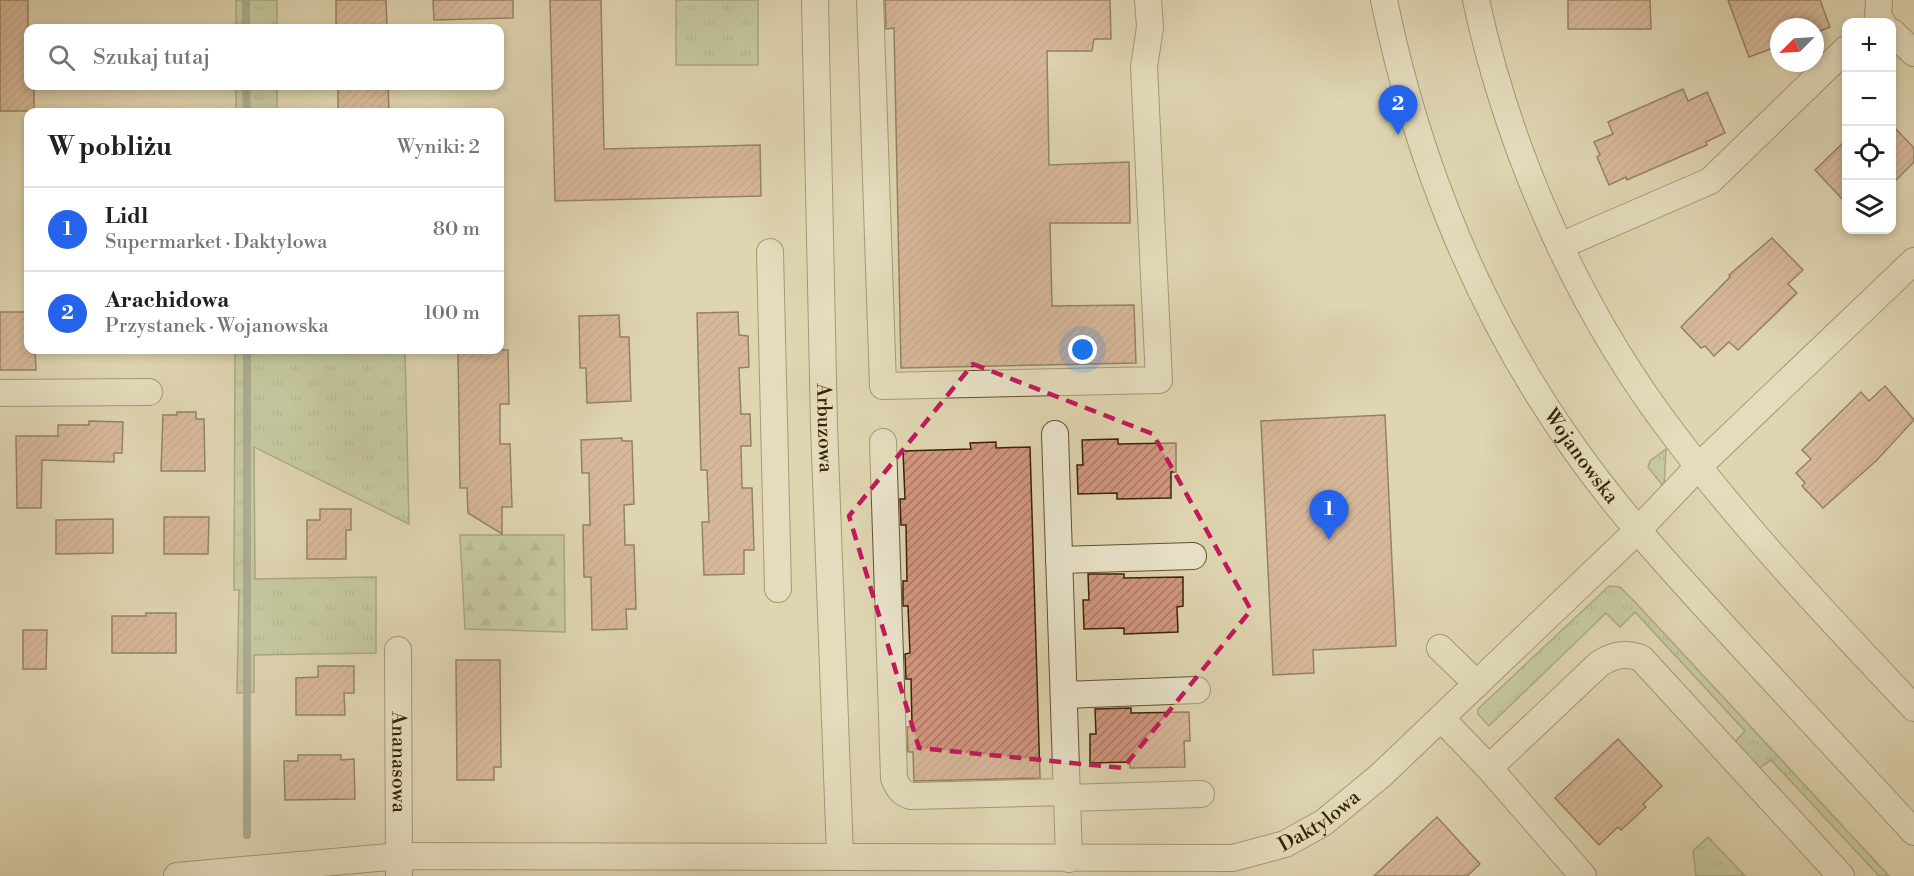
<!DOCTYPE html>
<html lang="pl">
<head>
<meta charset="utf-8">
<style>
  body { margin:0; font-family:"Libre Bodoni",serif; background:#f2f2f2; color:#202124 }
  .controls { position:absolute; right:18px; top:18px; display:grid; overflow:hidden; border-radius:12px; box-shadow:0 3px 9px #0003 }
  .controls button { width:54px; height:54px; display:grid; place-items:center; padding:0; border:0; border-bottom:2px solid #e0e0e0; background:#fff; color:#202124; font:30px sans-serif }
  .compass { position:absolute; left:1770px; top:18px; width:54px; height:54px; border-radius:50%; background:#fff; box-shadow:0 3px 9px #0003; rotate:246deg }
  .you { position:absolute; left:1083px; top:350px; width:21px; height:21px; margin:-15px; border:4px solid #fff; border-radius:50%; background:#1a73e8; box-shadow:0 0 0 9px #1a73e833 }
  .badge { display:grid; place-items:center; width:39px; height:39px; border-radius:50%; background:#2563eb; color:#fff; font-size:20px; font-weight:700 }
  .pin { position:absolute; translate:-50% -50px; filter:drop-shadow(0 2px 3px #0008) }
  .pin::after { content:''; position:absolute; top:32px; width:21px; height:18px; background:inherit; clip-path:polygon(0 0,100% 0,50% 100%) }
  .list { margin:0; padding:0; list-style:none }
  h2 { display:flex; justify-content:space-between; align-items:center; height:78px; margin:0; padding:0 24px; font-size:26px }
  h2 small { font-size:20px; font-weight:400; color:#757577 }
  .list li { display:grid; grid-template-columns:39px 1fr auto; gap:18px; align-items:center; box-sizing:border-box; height:84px; padding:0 24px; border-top:2px solid #e0e0e0 }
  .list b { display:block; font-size:22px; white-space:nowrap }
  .list p { margin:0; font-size:20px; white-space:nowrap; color:#757577 }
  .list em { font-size:20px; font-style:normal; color:#757577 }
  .icon { flex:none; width:33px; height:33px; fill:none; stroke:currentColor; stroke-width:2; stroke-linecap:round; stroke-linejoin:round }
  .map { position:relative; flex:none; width:1914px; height:876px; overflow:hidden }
  .search { position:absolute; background:#fff; box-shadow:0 3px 9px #0003; left:24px; top:24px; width:480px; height:66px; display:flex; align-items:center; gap:15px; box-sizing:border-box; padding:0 21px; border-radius:12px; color:#757577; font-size:22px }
  .panel { position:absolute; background:#fff; box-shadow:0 3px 9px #0003; left:24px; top:108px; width:480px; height:246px; border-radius:12px }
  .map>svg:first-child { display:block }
</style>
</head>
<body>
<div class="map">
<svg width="1914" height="876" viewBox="0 0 1914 876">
  <defs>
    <pattern id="grass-tufts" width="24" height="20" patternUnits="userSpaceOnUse" patternTransform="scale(1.5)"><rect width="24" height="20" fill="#acbe90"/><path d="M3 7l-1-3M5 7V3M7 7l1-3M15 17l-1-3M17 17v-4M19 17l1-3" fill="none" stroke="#8d9a73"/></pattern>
    <pattern id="forest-firs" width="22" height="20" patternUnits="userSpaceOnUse" patternTransform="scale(1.5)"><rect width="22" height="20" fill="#acbe90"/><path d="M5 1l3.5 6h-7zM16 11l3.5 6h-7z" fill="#8d9a73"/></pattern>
    <pattern id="building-hatch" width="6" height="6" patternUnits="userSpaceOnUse" patternTransform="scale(1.5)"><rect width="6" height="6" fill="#d1967f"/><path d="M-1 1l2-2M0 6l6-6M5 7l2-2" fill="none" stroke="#ab7a66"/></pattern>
  </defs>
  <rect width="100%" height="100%" fill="#dfd5b1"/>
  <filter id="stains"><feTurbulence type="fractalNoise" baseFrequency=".00333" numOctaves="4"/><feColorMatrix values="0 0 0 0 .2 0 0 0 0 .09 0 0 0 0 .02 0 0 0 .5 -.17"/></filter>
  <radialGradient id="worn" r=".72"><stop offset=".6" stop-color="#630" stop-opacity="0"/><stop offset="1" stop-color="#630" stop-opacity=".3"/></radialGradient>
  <g fill="url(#grass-tufts)" stroke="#72704a" stroke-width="1.5">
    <rect x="236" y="0" width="41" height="28"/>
    <rect x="676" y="0" width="82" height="65"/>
    <rect x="236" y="86" width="41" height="26"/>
    <path d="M 235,350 L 405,350 L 409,524 L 254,447 L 255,579 L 376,577 L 376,653 L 254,655 L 254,692 L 237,693 L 239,590 L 234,590 Z"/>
    <path d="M 1666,449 L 1664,487 L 1648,467 L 1650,461 Z"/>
    <path d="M 1609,586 L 1620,587 L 1634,601 L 1889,876 L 1879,876 L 1771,760 L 1758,769 L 1734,743 L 1745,731 L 1635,612 L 1620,627 L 1606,613 L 1489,726 L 1478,714 L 1478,709 Z"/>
    <path d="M 1708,837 L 1745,876 L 1696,876 L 1693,851 Z"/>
  </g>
  <path fill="url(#forest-firs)" stroke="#72704a" stroke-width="1.5" d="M 460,535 L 564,535 L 565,632 L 465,629 Z"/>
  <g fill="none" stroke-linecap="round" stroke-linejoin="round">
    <g stroke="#6f7d68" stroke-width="8">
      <path d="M 246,0 L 246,28"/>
      <path d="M 246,86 L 247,112"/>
      <path d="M 247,835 L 247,350"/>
    </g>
  </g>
  <g fill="url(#building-hatch)" stroke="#392304" stroke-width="1.5">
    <path d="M 0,0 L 28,0 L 28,86 L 34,86 L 34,111 L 0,111 Z"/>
    <path d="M 336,0 L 386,0 L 387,28 L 336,28 Z"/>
    <path d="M 433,0 L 513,0 L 513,18 L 434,20 Z"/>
    <path d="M 550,0 L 601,0 L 604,149 L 760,145 L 761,196 L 555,201 Z"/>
    <path d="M 885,0 L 1110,0 L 1111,39 L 1094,39 L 1092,51 L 1047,51 L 1049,165 L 1129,162 L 1130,223 L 1050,223 L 1052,306 L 1134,305 L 1136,363 L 901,368 L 894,28 L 886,29 Z"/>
    <path d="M 1568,0 L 1650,0 L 1651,29 L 1568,29 Z"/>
    <path d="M 1728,0 L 1820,0 L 1830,27 L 1815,33 L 1815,27 L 1779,27 L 1779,46 L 1749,57 Z"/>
    <path d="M 338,86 L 388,86 L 389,112 L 338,112 Z"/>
    <path d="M 1683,89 L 1688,101 L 1707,92 L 1725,133 L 1706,142 L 1707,145 L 1627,180 L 1626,177 L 1609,185 L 1597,157 L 1600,155 L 1594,142 L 1613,134 L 1608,122 Z"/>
    <path d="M 1892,125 L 1914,148 L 1914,162 L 1892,184 Z"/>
    <path d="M 1846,140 L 1846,203 L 1815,170 Z"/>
    <path d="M 1772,238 L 1803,270 L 1788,284 L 1797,293 L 1738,350 L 1729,342 L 1714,356 L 1705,346 L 1701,348 L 1681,327 L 1730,277 L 1729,275 Z"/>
    <path d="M 0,312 L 28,312 L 28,350 L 35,350 L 36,370 L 0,370 Z"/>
    <path d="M 738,312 L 739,335 L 748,336 L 749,367 L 739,368 L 741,414 L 750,414 L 751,446 L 741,446 L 742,488 L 752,488 L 754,550 L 744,550 L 744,574 L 704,575 L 702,522 L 709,522 L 707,470 L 701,470 L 697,313 Z"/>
    <path d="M 619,315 L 620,337 L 629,337 L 631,401 L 587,403 L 586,368 L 580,368 L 579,316 Z"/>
    <path d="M 458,350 L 508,350 L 509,404 L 500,404 L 500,444 L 510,444 L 512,507 L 502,507 L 502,534 L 468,513 L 467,488 L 460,488 Z"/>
    <path d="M 1885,386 L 1914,420 L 1876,461 L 1823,508 L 1802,486 L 1805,483 L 1796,473 L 1811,459 L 1802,450 L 1861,392 L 1869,401 Z"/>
    <path d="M 177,412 L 196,412 L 196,419 L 204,419 L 205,471 L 161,471 L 163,415 L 177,415 Z"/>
    <path d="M 1385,415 L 1396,646 L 1313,650 L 1314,673 L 1273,675 L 1261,421 Z"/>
    <path d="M 89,421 L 123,422 L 122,453 L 114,453 L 114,462 L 42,460 L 41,508 L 17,508 L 16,436 L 58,436 L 58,425 L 89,425 Z"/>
    <path d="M 622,438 L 622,441 L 632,441 L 634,504 L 624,505 L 625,545 L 634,545 L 636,609 L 626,609 L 627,629 L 592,630 L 591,577 L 584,577 L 583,525 L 590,525 L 589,473 L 582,473 L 581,440 Z"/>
    <path d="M 1118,439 L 1118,444 L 1176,443 L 1176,472 L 1171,472 L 1171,498 L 1117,499 L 1117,493 L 1078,494 L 1077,465 L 1083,465 L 1082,440 Z"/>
    <path d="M 996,442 L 996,448 L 1030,447 L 1040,778 L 914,781 L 913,752 L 908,752 L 907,727 L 912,726 L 911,679 L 906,679 L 905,654 L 910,653 L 908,606 L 903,606 L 903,581 L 907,581 L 906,525 L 901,525 L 900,499 L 905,499 L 903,451 L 971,449 L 970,443 Z"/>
    <path d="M 320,509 L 351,509 L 351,530 L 346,530 L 346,559 L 307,559 L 307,520 L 320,520 Z"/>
    <path d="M 164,517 L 209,517 L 208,554 L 164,554 Z"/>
    <path d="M 113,519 L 113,553 L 56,554 L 56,520 Z"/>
    <path d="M 1088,574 L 1124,574 L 1124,578 L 1183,577 L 1183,606 L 1177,607 L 1178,632 L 1124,634 L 1124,628 L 1084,629 L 1083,600 L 1089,600 Z"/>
    <path d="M 146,613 L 176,613 L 176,653 L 112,653 L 112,616 L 146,616 Z"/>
    <path d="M 23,630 L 47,630 L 46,669 L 23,669 Z"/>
    <path d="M 456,660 L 500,660 L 501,767 L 494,767 L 494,780 L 457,780 Z"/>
    <path d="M 318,666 L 354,666 L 354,693 L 344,693 L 345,715 L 296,715 L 296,678 L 318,677 Z"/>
    <path d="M 1131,708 L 1131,713 L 1189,712 L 1190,741 L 1184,741 L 1185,767 L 1130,768 L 1130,762 L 1090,763 L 1090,734 L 1096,734 L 1095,709 Z"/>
    <path d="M 1618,739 L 1662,786 L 1643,804 L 1646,807 L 1621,830 L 1618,827 L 1599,845 L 1555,798 Z"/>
    <path d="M 298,755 L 341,755 L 341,760 L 354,759 L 355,799 L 285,800 L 284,761 L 298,761 Z"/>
    <path d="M 1437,817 L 1480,864 L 1467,876 L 1374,876 Z"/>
  </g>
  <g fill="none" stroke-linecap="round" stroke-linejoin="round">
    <defs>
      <g id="minor">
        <path id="s1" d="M 815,0 L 824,426 L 840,855"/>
        <path d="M 870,0 L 883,386 L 1159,380 L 1144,67 L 1150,27 L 1148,0"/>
        <path id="s2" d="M 1384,0 C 1417,162 1480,317 1576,451 C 1625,520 1682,581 1739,643 C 1797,706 1855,769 1914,832"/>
        <path d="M 1476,0 C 1509,153 1579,311 1674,435 C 1747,532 1831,620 1914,708"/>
        <path d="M 1879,0 L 1878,19 L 1882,22"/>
        <path d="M 1892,32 L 1914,53"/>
        <path d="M 1560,246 L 1710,181 L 1846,49"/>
        <path d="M 770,252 L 778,589"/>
        <path d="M 0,393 L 149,392"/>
        <path d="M 1055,434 L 1069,859"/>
        <path d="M 883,442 L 894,778 C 898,788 901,793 911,796 L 1067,792"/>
        <path d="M 1059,560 L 1193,556"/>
        <path d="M 1440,648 L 1477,684"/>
        <path id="s3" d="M 398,650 L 399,876"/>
        <path d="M 1064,695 L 1197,690"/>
        <path d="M 1441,718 L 1489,768 L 1583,876"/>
        <path d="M 1489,768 L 1599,664 C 1613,655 1625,652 1641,658 L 1841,876"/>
        <path d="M 1067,798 L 1201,794"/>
        <path id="s4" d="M 177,876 L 400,856 L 1233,858 L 1285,844 L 1323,823 L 1380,776 L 1637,531 L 1698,467 L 1914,261"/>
      </g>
    </defs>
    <use href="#minor" stroke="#62502f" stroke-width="28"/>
    <use href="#minor" stroke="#eae4cc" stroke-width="26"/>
  </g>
  <path d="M0 0H1914V876H0ZM 973,364 L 1153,434 L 1251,610 L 1123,768 L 919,748 L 849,516 Z" fill="#dfd5b1" fill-opacity=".55" fill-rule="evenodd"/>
  <path fill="none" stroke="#c2185b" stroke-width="4.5" stroke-dasharray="12 8" stroke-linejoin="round" d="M 973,364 L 1153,434 L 1251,610 L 1123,768 L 919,748 L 849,516 Z"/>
  <g text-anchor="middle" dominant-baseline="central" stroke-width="4.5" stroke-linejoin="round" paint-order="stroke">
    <g font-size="20" fill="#392304" stroke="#eae4cc">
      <text stroke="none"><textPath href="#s1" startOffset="428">Arbuzowa</textPath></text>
      <text stroke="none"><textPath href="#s2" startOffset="501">Wojanowska</textPath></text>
      <text stroke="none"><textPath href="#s3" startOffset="112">Ananasowa</textPath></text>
      <text stroke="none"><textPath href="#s4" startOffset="1152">Daktylowa</textPath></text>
    </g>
  </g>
  <rect width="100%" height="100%" filter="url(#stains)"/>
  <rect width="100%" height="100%" fill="url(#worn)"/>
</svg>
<div class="controls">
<button>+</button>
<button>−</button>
<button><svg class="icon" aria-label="locate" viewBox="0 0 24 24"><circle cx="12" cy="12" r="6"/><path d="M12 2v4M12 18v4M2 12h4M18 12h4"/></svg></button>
<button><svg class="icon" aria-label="layers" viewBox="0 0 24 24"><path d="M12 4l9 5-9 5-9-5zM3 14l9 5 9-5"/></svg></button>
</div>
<svg class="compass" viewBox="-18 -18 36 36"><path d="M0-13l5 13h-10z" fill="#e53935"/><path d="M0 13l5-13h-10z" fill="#757577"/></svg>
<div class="you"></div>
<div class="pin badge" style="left:1329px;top:540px">1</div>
<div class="pin badge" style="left:1398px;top:135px">2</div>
<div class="search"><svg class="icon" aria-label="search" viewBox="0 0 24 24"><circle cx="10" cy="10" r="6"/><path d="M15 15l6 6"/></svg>Szukaj tutaj</div>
<section class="panel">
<h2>W pobliżu<small>Wyniki: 2</small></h2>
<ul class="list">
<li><span class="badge">1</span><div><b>Lidl</b><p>Supermarket · Daktylowa</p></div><em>80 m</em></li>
<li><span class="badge">2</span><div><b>Arachidowa</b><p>Przystanek · Wojanowska</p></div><em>100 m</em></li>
</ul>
</section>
</div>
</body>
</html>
